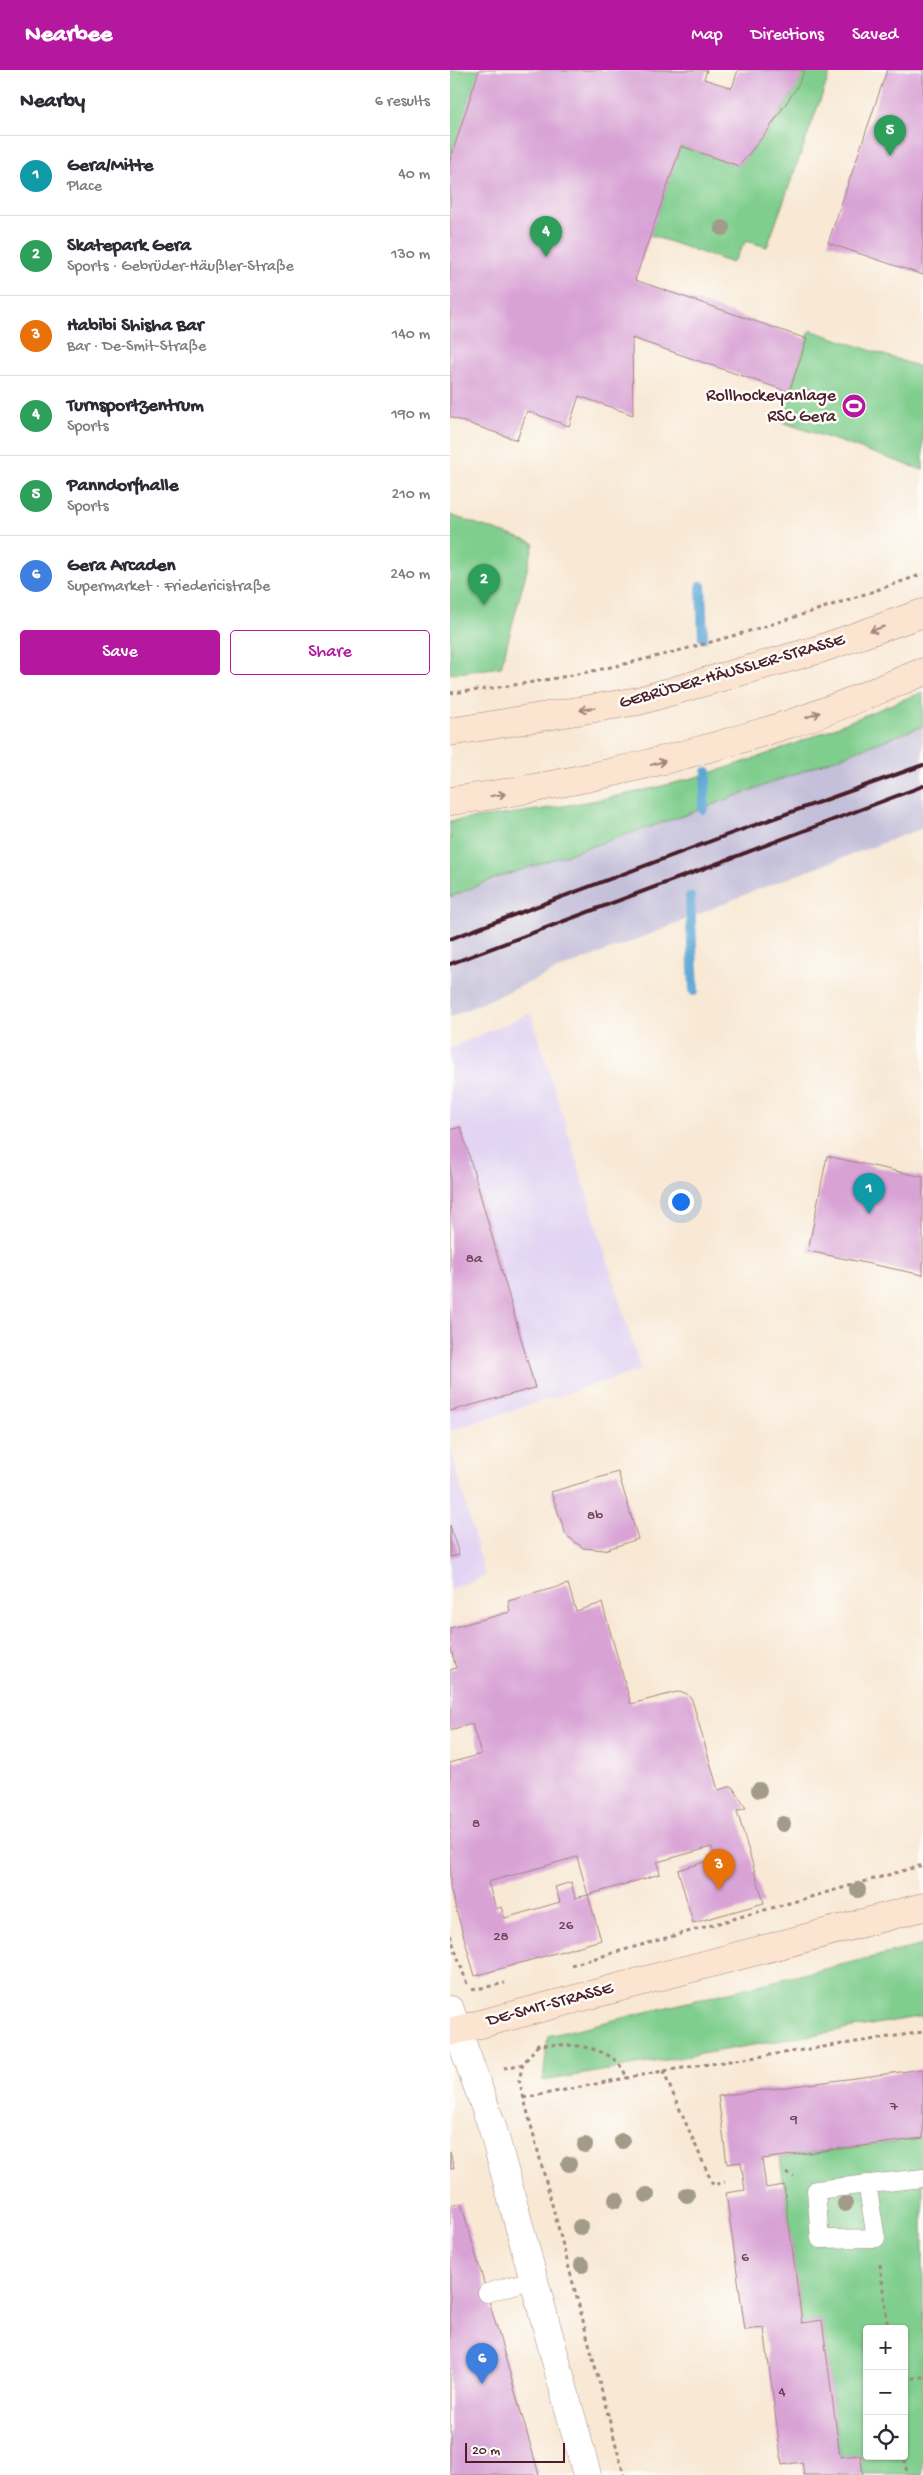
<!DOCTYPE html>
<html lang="en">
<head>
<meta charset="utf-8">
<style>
  body { margin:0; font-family:"Gochi Hand",sans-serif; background:#f7f7f7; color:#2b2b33 }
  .controls { position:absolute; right:15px; bottom:15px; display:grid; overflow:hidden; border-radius:5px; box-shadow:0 1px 4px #0004 }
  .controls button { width:45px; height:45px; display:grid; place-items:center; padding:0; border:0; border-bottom:1px solid #e1e1e2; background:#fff; color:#2b2b33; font:25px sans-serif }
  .scale { position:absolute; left:15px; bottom:12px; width:100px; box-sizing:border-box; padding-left:5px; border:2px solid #4a1f2b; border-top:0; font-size:14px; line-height:18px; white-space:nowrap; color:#4a1f2b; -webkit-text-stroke:4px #fdfcf7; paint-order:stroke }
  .you { position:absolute; left:230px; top:1131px; width:18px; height:18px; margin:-12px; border:4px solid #fff; border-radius:50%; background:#1a73e8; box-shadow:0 0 0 8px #1a73e833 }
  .badge { display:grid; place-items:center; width:32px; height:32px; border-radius:50%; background:#b5179e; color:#fff; font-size:16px; font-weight:700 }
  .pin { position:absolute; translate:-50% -41px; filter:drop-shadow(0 1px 2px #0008) }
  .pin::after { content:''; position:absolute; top:26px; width:18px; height:15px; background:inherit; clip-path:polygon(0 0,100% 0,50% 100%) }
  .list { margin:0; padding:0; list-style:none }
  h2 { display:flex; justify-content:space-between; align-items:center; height:65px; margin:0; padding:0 20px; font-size:21px }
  h2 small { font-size:16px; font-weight:400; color:#7c7c81 }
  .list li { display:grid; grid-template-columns:32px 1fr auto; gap:15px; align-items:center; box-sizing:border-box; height:80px; padding:0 20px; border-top:1px solid #e1e1e2 }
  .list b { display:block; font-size:19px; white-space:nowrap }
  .list p { margin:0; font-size:16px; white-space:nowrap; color:#7c7c81 }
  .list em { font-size:16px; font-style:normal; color:#7c7c81 }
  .actions { display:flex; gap:10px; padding:15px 20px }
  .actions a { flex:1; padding:11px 0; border:1px solid #b5179e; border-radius:5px; text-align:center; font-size:18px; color:#b5179e }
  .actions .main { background:#b5179e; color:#fff }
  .icon { flex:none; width:28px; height:28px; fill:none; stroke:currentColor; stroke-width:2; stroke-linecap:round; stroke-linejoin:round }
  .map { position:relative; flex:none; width:473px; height:2405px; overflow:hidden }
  header { display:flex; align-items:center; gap:30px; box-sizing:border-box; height:70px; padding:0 25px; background:#b5179e; color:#fff }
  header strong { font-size:24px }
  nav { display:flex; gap:28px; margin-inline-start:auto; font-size:18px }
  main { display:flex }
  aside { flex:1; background:#fff }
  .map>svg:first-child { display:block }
</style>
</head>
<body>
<header>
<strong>Nearbee</strong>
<nav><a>Map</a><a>Directions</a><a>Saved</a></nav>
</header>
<main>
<aside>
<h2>Nearby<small>6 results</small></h2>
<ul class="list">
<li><span class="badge" style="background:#0f9aa8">1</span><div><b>Gera/Mitte</b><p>Place</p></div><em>40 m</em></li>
<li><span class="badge" style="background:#2e9e5b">2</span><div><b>Skatepark Gera</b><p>Sports · Gebrüder-Häußler-Straße</p></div><em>130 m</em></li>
<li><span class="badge" style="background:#e8710a">3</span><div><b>Habibi Shisha Bar</b><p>Bar · De-Smit-Straße</p></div><em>140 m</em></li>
<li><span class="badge" style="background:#2e9e5b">4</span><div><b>Turnsportzentrum</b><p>Sports</p></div><em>190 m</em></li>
<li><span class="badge" style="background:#2e9e5b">5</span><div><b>Panndorfhalle</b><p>Sports</p></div><em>210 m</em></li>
<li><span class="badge" style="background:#3f7fe0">6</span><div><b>Gera Arcaden</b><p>Supermarket · Friedericistraße</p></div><em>240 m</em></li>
</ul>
<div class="actions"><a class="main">Save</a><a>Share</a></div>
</aside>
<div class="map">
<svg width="473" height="2405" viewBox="0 0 473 2405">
  <rect width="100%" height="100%" fill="#fdfcf7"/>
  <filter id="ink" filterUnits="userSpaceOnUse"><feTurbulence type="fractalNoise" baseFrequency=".02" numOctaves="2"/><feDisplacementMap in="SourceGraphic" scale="10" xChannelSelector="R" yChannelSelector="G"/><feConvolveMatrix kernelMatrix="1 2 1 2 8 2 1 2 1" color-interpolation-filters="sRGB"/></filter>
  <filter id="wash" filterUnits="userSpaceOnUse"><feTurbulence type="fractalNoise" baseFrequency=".0096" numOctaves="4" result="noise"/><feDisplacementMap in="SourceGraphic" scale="20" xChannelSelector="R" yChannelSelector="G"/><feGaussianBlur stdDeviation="1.12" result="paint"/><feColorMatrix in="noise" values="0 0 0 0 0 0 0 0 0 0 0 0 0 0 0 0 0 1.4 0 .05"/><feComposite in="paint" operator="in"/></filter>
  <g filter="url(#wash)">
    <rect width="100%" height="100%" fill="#f8e8d4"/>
    <g fill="#e2d4f3">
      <path d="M 81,943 L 191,1300 L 0,1360 L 0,978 Z"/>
      <path d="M 0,1376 L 35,1506 L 0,1519 Z"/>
    </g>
    <path fill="#c5c0da" d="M 473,656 L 473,758 L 301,822 L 211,860 L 112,898 L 0,947 L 0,827 L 41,810 L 238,744 Z"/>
    <g fill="#80ce8e" stroke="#65765c" fill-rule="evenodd">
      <path d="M 0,0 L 30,0 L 0,92 Z"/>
      <path d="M 355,0 L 381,0 L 317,177 L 296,171 L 282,193 L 200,165 L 231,76 L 289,96 C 314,66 338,35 355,0 Z"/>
      <path d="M 360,260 L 473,298 L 473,400 L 329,351 Z"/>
      <path d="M 0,445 L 84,473 L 51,597 L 0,604 Z"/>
      <path d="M 473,622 L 473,656 L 238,744 L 41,810 L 0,827 L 0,751 C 101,740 204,724 300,690 C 359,670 415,644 473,622 Z"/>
      <path d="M 473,1875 L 473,1946 L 93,2011 L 98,1966 Z"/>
      <path d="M 473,2068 L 473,2405 L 413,2405 L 410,2385 L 390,2387 L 372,2250 L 352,2253 L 330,2087 ZM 417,2259 L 454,2259 L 454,2386 L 417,2386 Z"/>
    </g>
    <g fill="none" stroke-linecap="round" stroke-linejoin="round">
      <g stroke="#5da7d5" stroke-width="10">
        <path d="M 251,516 L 253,568"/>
        <path d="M 253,739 L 257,702"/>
        <path d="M 240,827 L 244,921"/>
      </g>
    </g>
    <g id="blocks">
      <g fill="#d8a2d5">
        <path d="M 29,0 L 257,0 L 254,9 L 282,18 L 288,0 L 355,0 L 347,17 L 318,60 L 289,96 L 231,76 L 185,210 L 357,269 L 339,322 L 182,268 L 183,345 L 129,326 L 119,356 L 77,341 L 67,370 L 0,347 L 0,90 Z"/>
        <path d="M 437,0 L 473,0 L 473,205 L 378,173 Z"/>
        <path d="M 11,1057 L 85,1318 L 0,1341 L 0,1060 Z"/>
        <path d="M 377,1086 L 473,1107 L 473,1205 L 358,1181 Z"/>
        <path d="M 168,1402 L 188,1469 L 154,1480 L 133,1478 L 116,1465 L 101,1422 Z"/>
        <path d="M 0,1455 L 9,1485 L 0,1487 Z"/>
        <path d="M 118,1514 L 126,1541 L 152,1533 L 181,1634 L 227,1622 L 236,1623 L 242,1630 L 268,1720 L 282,1716 L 296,1738 L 287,1741 L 314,1833 L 243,1853 L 228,1800 L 265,1789 L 262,1777 L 207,1792 L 210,1804 L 138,1825 L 127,1787 L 38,1812 L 46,1839 L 51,1837 L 55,1848 L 110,1832 L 105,1817 L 121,1812 L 125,1828 L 138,1825 L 151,1870 L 25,1906 L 0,1818 L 0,1693 L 31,1684 L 22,1654 L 0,1660 L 0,1600 L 6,1598 L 0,1575 L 0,1558 L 60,1542 L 58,1531 Z"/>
        <path d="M 473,1999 L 473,2068 L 312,2089 L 316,2118 L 334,2115 L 352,2253 L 372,2250 L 390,2387 L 410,2385 L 413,2405 L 354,2405 L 352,2392 L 332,2395 L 314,2258 L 295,2260 L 276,2123 L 295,2120 L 291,2092 L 277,2094 L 268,2026 Z"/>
        <path d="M 0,2082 L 4,2098 L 0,2099 Z"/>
        <path d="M 11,2133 L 89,2405 L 0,2405 L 0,2136 Z"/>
      </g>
    </g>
  </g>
  <g filter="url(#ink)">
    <use href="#blocks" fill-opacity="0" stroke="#a18480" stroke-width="1"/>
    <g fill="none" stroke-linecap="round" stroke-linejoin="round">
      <defs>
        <g id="service">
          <path d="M 417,2114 L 426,2168 L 370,2169 L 366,2120 L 473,2108"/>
          <path d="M 37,2223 L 84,2209"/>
        </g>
        <path id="minor" d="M 0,1940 L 42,2056 L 137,2405"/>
        <g id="secondary">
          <path d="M 0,662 L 188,631 L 370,579 L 473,543"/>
          <path d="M 0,731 C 117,716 227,690 339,654 C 384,640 429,619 473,602"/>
          <path d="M 0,1962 L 473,1837"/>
        </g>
      </defs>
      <use href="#service" stroke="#a18480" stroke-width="19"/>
      <use href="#minor" stroke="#a18480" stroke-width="29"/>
      <use href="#secondary" stroke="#a18480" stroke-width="29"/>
      <g stroke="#a18480" stroke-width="3" stroke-dasharray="4 4" stroke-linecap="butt">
        <path d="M 0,623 C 163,607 319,558 473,504"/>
        <path d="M 0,1865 L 17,1914"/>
        <path d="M 121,1895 L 473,1795"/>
        <path d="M 22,1920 L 55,1913"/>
        <path d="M 87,1973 L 88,1975 C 112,1974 149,1974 167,1992 C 172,1997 175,2004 178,2009"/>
        <path d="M 88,1975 L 73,1994 L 69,2010 L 174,2405"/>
        <path d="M 54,1998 L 73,1994"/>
        <path d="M 213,2001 L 263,2115 L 275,2112"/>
        <path d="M 73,2028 L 213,2001 L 473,1962"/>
        <path d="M 336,2103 L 344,2107"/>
        <path d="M 430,2194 L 438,2259"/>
        <path d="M 454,2309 L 473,2307"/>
        <path d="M 454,2381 L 457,2405"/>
      </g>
      <use href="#service" stroke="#fff" stroke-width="18"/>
      <use href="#minor" stroke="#fff" stroke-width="28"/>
      <use href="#secondary" stroke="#fce5d0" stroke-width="28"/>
      <g stroke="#4a1f2b" stroke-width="4">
        <path d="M 0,869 L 277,765 L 473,695"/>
        <path d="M 0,894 L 473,716"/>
      </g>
    </g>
    <g fill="#a39b8a">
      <circle cx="272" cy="158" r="8"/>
      <circle cx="309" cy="1720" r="8"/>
      <circle cx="333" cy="1754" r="8"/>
      <circle cx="408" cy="1820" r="8"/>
      <circle cx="172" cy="2071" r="8"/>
      <circle cx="135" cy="2075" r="8"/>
      <circle cx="119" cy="2094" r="8"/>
      <circle cx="197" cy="2125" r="8"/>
      <circle cx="237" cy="2125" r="8"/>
      <circle cx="166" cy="2130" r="8"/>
      <circle cx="395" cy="2134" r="8"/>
      <circle cx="130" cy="2157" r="8"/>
      <circle cx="132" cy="2195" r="8"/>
    </g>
    <defs><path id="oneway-shaft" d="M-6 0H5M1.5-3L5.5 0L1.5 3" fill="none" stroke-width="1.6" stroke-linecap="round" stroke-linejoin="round" transform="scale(1.25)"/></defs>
    <g stroke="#a3827e">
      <use href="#oneway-shaft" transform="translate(427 559) rotate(161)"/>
      <use href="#oneway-shaft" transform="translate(137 639) rotate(171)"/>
      <use href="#oneway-shaft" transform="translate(363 645) rotate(-21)"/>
      <use href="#oneway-shaft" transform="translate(208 693) rotate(-16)"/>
      <use href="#oneway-shaft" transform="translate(48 725) rotate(-8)"/>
    </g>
  </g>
  <defs>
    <symbol id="stadium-disc" viewBox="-11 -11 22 22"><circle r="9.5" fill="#b5179e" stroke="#fdfcf7"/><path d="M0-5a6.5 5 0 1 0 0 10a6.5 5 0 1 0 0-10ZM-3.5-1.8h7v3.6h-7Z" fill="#fff"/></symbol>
  </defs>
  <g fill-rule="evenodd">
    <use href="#stadium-disc" x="390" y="322" width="28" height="28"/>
  </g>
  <g text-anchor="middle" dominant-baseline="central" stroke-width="5" stroke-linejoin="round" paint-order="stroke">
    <g font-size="15" fill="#6e4056">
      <text x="24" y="1189">8a</text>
      <text x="145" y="1446">8b</text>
      <text x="26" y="1754">8</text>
      <text x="116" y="1856">26</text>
      <text x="51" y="1867">28</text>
      <text x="444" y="2037">7</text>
      <text x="344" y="2050">9</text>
      <text x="295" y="2188">6</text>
      <text x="332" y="2322">4</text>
    </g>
    <g font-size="18" fill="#4a1f2b" stroke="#fdfcf7" text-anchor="end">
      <text x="386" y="326">Rollhockeyanlage<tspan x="386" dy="21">RSC Gera</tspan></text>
    </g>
    <g font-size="18" fill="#4a1f2b" stroke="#fdfcf7">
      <text transform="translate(282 602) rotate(-16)">GEBRÜDER-HÄUSSLER-STRASSE</text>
      <text transform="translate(100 1935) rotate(-15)">DE-SMIT-STRASSE</text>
    </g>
  </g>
</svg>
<div class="controls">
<button>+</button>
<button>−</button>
<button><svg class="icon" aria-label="locate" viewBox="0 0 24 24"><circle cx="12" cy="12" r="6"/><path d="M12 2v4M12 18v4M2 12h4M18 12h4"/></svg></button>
</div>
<div class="scale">20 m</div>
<div class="you"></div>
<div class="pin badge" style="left:419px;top:1144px;background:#0f9aa8">1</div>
<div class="pin badge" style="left:34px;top:535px;background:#2e9e5b">2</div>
<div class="pin badge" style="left:269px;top:1820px;background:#e8710a">3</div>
<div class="pin badge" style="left:96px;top:187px;background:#2e9e5b">4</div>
<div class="pin badge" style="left:440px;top:86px;background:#2e9e5b">5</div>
<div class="pin badge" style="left:32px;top:2314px;background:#3f7fe0">6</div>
</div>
</main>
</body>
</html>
